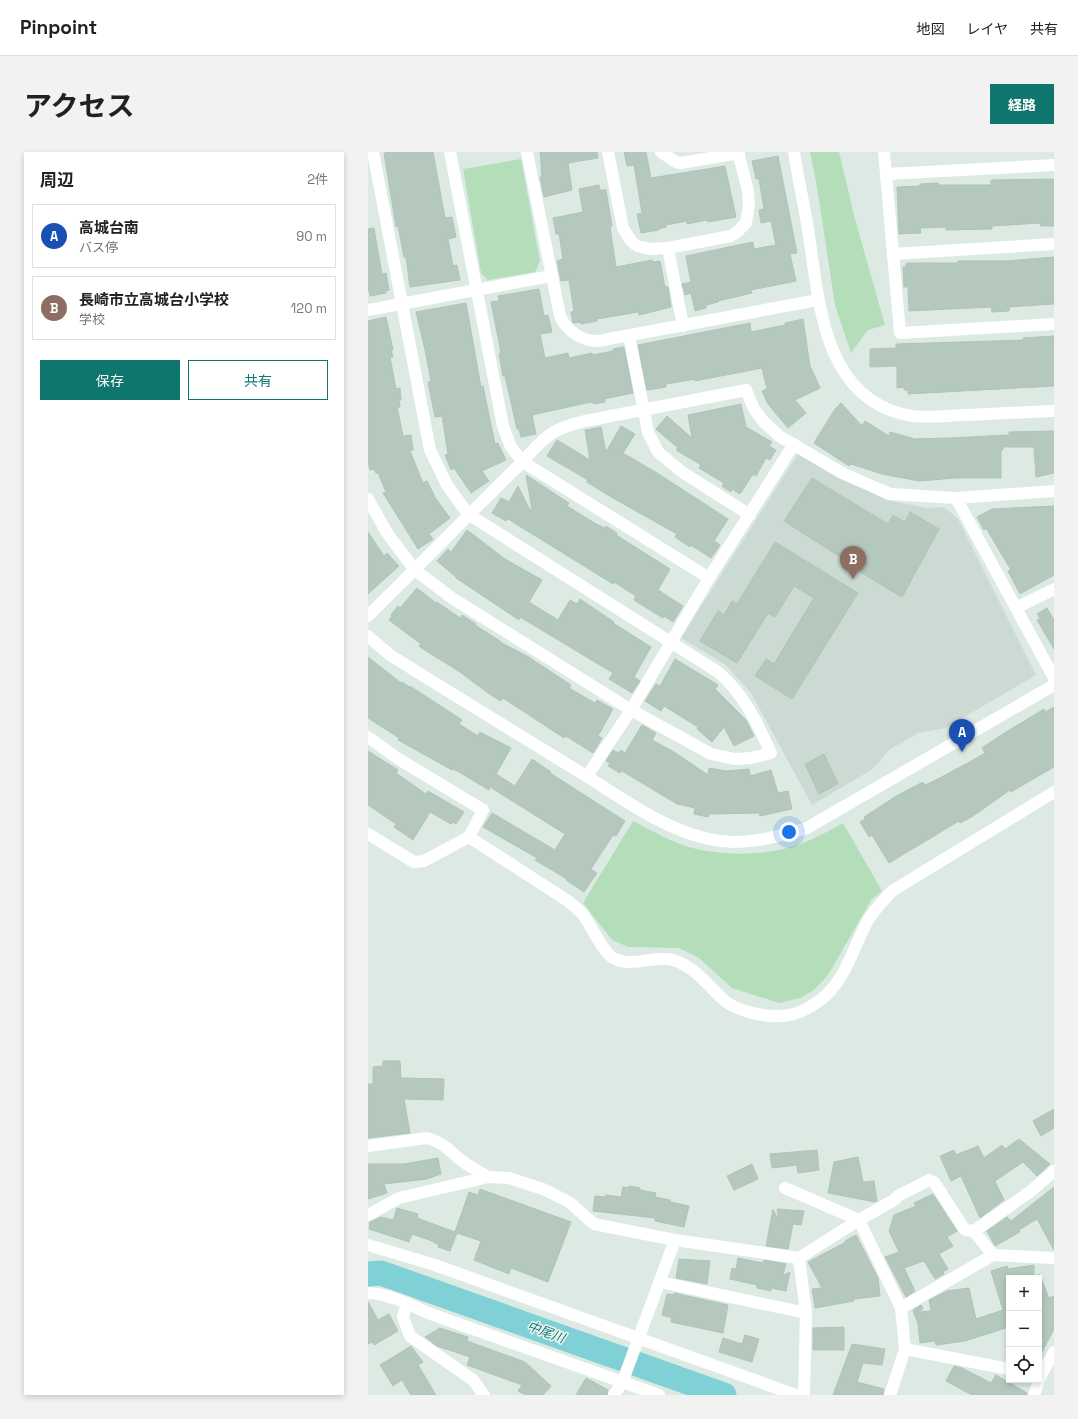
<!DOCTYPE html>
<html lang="ja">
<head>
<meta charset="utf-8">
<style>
  body { margin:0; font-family:"Space Grotesk","Noto Sans JP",sans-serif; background:#f2f2f2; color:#202124 }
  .controls { position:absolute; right:12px; bottom:12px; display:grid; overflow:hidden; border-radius:0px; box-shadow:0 2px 6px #0003 }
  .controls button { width:36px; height:36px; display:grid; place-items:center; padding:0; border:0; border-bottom:1px solid #e0e0e0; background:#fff; color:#202124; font:20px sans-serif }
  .you { position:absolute; left:421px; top:680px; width:14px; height:14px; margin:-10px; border:3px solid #fff; border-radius:50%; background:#1a73e8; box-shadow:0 0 0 6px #1a73e833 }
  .badge { display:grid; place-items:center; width:26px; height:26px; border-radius:50%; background:#0f766e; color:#fff; font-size:13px; font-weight:700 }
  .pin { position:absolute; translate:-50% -33px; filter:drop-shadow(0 1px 2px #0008) }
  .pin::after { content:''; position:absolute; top:21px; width:14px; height:12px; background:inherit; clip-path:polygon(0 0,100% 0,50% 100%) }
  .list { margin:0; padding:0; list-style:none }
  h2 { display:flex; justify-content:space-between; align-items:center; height:52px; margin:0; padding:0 16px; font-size:17px }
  h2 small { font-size:13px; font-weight:400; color:#757577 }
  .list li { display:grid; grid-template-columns:26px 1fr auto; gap:12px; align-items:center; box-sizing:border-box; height:64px; margin:0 8px 8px; padding:0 8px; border:1px solid #e0e0e0; border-radius:0px }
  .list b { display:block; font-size:15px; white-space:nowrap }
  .list p { margin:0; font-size:13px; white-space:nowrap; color:#757577 }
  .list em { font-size:13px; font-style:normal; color:#757577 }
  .actions { display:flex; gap:8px; padding:12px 16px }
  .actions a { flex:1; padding:9px 0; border:1px solid #0f766e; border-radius:0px; text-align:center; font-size:14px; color:#0f766e }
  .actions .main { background:#0f766e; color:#fff }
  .icon { flex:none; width:22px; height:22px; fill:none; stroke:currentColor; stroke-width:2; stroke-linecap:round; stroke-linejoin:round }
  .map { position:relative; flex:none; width:686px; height:1243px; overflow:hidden; border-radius:0px }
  header { display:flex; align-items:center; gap:24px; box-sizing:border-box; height:56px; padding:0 20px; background:#fff; border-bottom:1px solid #e0e0e0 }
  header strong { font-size:19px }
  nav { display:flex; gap:22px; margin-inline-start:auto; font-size:14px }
  .intro { display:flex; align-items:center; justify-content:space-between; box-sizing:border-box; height:96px; padding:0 24px }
  h1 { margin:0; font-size:28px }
  .button { padding:10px 18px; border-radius:0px; background:#0f766e; color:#fff; font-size:14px; font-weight:700 }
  main { display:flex; gap:24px; padding:0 24px }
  aside { flex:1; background:#fff; border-radius:0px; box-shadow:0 2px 6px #0003 }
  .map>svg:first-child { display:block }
</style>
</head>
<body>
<header>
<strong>Pinpoint</strong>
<nav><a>地図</a><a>レイヤ</a><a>共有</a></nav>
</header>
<div class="intro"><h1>アクセス</h1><a class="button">経路</a></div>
<main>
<aside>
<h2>周辺<small>2件</small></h2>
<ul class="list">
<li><span class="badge" style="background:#1a4fb4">A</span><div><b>高城台南</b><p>バス停</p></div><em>90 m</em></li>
<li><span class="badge" style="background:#8d6e63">B</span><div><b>長崎市立高城台小学校</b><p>学校</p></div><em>120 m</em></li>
</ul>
<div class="actions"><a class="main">保存</a><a>共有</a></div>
</aside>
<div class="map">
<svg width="686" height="1243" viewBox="0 0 686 1243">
  <rect width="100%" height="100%" fill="#ddeae3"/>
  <path fill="#cbdad2" d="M 430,302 L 518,348 L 559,356 L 576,355 L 590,367 L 668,523 L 578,576 L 550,581 L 521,598 L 505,617 L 444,653 L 383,541 L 358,513 L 313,486 Z"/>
  <g fill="#b4deba">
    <path d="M 442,0 L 471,0 L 487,67 L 517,173 L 500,178 L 483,201 L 467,153 L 449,35 Z"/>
    <path d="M 153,7 L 172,109 L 167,120 L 120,128 L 113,121 L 95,17 Z"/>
    <path d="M 265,669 C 281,677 296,686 312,692 C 350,706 405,705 442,688 C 453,683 464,677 475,671 L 514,739 L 504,747 L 460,823 L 446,838 L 432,846 L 411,851 L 364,836 L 331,806 L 311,796 L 260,795 L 244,788 L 215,751 Z"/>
  </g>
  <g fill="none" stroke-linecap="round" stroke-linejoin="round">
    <path stroke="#80d1d5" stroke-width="25" d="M 0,1122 L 13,1121 L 356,1243"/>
  </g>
  <g fill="#b5c8be" stroke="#afc4b9">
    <path d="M 22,0 L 65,0 L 77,66 L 84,65 L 88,85 L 80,87 L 85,114 L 89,113 L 92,128 L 42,135 L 38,105 L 36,105 L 30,74 L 28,75 L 16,1 Z"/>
    <path d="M 172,0 L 229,0 L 230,6 L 200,11 L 204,38 L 176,45 L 172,25 L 174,25 Z"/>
    <path d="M 256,0 L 278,0 L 283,26 L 357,14 L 368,65 L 340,70 L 339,68 L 319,72 L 319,69 L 298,73 L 298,75 L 291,77 L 291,78 L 273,81 L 269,62 L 274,61 L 266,13 L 259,14 Z"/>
    <path d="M 410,4 L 429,101 L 422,102 L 428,129 L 383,138 L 384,141 L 350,149 L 350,150 L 338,153 L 338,156 L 327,159 L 323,141 L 317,143 L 314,132 L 323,130 L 318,104 L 385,90 L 386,97 L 408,93 L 403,69 L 393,71 L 391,58 L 396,57 L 391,27 L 388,27 L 384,9 Z"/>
    <path d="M 686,27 L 686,74 L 673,74 L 672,71 L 624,74 L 624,77 L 578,78 L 578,75 L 552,76 L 553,81 L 531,82 L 529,35 L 552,34 L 552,32 L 570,31 L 570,33 L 623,33 L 623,28 Z"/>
    <path d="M 231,33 L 232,38 L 238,38 L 244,74 L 242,75 L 248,115 L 284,108 L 285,110 L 292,109 L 297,135 L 300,135 L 303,155 L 271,163 L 270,160 L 229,167 L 229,169 L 213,172 L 213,170 L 205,171 L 203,160 L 206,159 L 201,128 L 193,129 L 189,109 L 195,107 L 191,82 L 188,82 L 185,66 L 215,60 L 211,37 Z"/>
    <path d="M 6,76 L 14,122 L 18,121 L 21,138 L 17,139 L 18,141 L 2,144 L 0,134 L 0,77 Z"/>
    <path d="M 686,105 L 686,152 L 641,155 L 641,159 L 624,160 L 623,155 L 541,159 L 540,135 L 536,135 L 535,115 L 538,115 L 538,111 L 590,111 L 590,109 L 639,109 Z"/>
    <path d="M 171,137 L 176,164 L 180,163 L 184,180 L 172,182 L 177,206 L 200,201 L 201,206 L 224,201 L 225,203 L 245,199 L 245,197 L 256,195 L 265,241 L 236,247 L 237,250 L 226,252 L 226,250 L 218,251 L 164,263 L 168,282 L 153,285 L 151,277 L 149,277 L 137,224 L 135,224 L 131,202 L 133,201 L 123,150 L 131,149 L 130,144 Z"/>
    <path d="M 98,151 L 113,235 L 115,234 L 127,292 L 130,291 L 138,308 L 114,319 L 121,329 L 103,341 L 86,316 L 83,318 L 77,303 L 80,302 L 74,264 L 67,265 L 60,230 L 63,229 L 57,198 L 48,160 Z"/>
    <path d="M 18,165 L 25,198 L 23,198 L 25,205 L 22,205 L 28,237 L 32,236 L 33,248 L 31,248 L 32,255 L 29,255 L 35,284 L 43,283 L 45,298 L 42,299 L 55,331 L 59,329 L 68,347 L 82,366 L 61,382 L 65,387 L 50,397 L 15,341 L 18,340 L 10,321 L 8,321 L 6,317 L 2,318 L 0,309 L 0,169 Z"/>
    <path d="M 435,167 L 442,214 L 452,236 L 427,248 L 438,261 L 420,276 L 400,252 L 394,239 L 399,237 L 394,216 L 327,229 L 327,227 L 298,232 L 298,235 L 279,238 L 270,193 L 382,171 L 383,180 L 417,173 L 417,171 Z"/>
    <path d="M 686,184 L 686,234 L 540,242 L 540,238 L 536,238 L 536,235 L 529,236 L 529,214 L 502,215 L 502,197 L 528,196 L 528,192 L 656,188 L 655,186 Z"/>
    <path d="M 473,251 L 494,274 L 497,269 L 521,284 L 522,280 L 547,287 L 582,286 L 641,283 L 641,280 L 686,279 L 686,321 L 668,325 L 666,295 L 635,295 L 635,298 L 633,298 L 633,326 L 587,326 L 551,329 L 514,322 L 483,312 L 481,314 L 446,291 L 467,257 Z"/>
    <path d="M 373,252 L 378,275 L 404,290 L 401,294 L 408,298 L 402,308 L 398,306 L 388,324 L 385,322 L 372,342 L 364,337 L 363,340 L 354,334 L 356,331 L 331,316 L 333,313 L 308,298 L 310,296 L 288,277 L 299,264 L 324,286 L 320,263 Z"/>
    <path d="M 253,274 L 267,282 L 255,301 L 289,321 L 360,367 L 346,389 L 352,393 L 343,406 L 323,393 L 322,395 L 307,385 L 309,382 L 243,345 L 219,330 L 220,328 L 179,304 L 189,288 L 222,308 L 217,278 L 233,275 L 238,300 Z"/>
    <path d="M 158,323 L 201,351 L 199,354 L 228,372 L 237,376 L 238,374 L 249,381 L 248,383 L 302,417 L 290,438 L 315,454 L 305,470 L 296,464 L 295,466 L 266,448 L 268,444 L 246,430 L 245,432 L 140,367 L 138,369 L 124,361 L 133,346 L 141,350 L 150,334 L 162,358 L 164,357 Z"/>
    <path d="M 444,326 L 520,372 L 525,363 L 537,370 L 542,360 L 571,377 L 534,445 L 492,420 L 493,418 L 416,369 Z"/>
    <path d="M 686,354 L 686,423 L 652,442 L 640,419 L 643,418 L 618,376 L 616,378 L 609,365 L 624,357 Z"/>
    <path d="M 99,378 L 137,407 L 174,428 L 161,450 L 190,468 L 202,448 L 209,452 L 212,447 L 246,470 L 245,471 L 283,495 L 266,525 L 272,529 L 264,541 L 241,527 L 245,521 L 152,465 L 151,468 L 88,426 L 88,425 L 69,409 L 80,397 L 83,400 Z"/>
    <path d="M 0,380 L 16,404 L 19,401 L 31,414 L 0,442 Z"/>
    <path d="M 407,390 L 490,441 L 424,547 L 387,524 L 398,507 L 406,512 L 446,446 L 426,434 L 407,465 L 400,461 L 369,511 L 332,489 L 350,459 L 356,463 L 364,449 L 369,452 Z"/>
    <path d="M 49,436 L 68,451 L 69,450 L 92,466 L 94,463 L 108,472 L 107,473 L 132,489 L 132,490 L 159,504 L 203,533 L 201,536 L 227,551 L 229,548 L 245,557 L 230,584 L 234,586 L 225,601 L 198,584 L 196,586 L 135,546 L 133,549 L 123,543 L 89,518 L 58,499 L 51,494 L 53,492 L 21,468 L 24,464 L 23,463 L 30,454 L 32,456 Z"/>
    <path d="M 679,456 L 686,468 L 686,497 L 669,468 L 672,466 L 669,462 Z"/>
    <path d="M 0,505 L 33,531 L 34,530 L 41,535 L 42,534 L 94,568 L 91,572 L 110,584 L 112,580 L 143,596 L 128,622 L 147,634 L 164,607 L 183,620 L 182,621 L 257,669 L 248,684 L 245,683 L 223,717 L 229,721 L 216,740 L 198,728 L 199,727 L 167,708 L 169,706 L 115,675 L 124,661 L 187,698 L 197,682 L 122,635 L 121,638 L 91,620 L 85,617 L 84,618 L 30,588 L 31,586 L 25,582 L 0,566 Z"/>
    <path d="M 307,507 L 350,533 L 347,537 L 378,568 L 386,584 L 366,594 L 356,575 L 344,590 L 329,577 L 330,575 L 296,554 L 293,559 L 277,549 L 288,532 L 292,534 Z"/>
    <path d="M 686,555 L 686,615 L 643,640 L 642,638 L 605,664 L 592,671 L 591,669 L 521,711 L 504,683 L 501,685 L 492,670 L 497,667 L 496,665 L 530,643 L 555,630 L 557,633 L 564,630 L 598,612 L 617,601 L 614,596 L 630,585 L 676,557 L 677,560 Z"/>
    <path d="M 274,573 L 288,581 L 284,588 L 306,600 L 340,623 L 341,616 L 358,619 L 381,617 L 382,624 L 403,618 L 410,641 L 420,639 L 424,657 L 392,664 L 391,661 L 341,662 L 340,665 L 326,662 L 327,656 L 309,652 L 254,619 L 252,621 L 240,614 L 242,611 L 238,609 L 245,598 L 251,601 L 253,598 L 257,601 Z"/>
    <path d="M 0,599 L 30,618 L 28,621 L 58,642 L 60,639 L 96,660 L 88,672 L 84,670 L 83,672 L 62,660 L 45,688 L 26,675 L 28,672 L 0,653 Z"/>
    <path d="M 456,602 L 470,632 L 451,642 L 437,612 Z"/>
    <path d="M 15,909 L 32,909 L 33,926 L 76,927 L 75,948 L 36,947 L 42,981 L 0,986 L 0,932 L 5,932 L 5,915 L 15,914 Z"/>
    <path d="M 686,957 L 686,976 L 673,984 L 665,969 Z"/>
    <path d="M 651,987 L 682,1012 L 669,1024 L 655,1010 L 627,1029 L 636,1048 L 612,1066 L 593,1024 L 583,1029 L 572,1004 L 586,998 L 588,1003 L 610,994 L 616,1006 L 634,993 L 637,997 Z"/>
    <path d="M 449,998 L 451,1018 L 430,1021 L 429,1013 L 404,1016 L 402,1002 Z"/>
    <path d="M 490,1005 L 495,1030 L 506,1029 L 509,1049 L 507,1050 L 460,1041 L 466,1010 Z"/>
    <path d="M 70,1006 L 73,1022 L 59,1027 L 16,1032 L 19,1041 L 0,1047 L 0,1012 L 36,1012 Z"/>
    <path d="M 384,1012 L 390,1027 L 366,1038 L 359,1024 Z"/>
    <path d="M 261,1034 L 272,1036 L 272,1038 L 288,1041 L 287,1045 L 302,1048 L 302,1050 L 321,1054 L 316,1075 L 287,1069 L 287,1066 L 225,1059 L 227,1044 L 237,1045 L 238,1043 L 253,1045 L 255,1035 L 261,1036 Z"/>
    <path d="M 686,1035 L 686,1098 L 669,1067 L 651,1078 L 652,1080 L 627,1094 L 619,1079 L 639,1065 L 643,1069 Z"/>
    <path d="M 112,1037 L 203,1070 L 180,1130 L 143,1116 L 141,1122 L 106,1108 L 113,1089 L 89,1081 L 82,1099 L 70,1095 L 71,1093 L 64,1089 L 44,1082 L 41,1090 L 1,1077 L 2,1070 L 13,1065 L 25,1068 L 29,1056 L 50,1062 L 49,1066 L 87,1080 L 101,1040 L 110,1043 Z"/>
    <path d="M 565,1042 L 589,1079 L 579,1085 L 585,1094 L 571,1102 L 580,1117 L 575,1120 L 576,1122 L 567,1127 L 556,1109 L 536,1116 L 547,1139 L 538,1145 L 517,1105 L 531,1100 L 521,1079 L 526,1063 L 548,1054 L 546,1051 Z"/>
    <path d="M 405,1057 L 411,1070 L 409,1057 L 436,1059 L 433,1073 L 425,1072 L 420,1097 L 398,1094 Z"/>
    <path d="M 488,1083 L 510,1126 L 512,1144 L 486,1147 L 486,1149 L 447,1156 L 444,1137 L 454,1136 L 440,1110 L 478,1090 L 477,1089 Z"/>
    <path d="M 370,1106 L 395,1111 L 396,1108 L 418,1112 L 415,1123 L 422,1120 L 418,1139 L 403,1136 L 403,1139 L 389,1136 L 389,1133 L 362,1127 L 364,1116 L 368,1117 Z"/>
    <path d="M 311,1107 L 342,1109 L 339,1132 L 308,1126 Z"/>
    <path d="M 666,1113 L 666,1126 L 641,1126 L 641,1175 L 597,1189 L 568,1193 L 567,1189 L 552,1191 L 550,1172 L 545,1158 L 553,1153 L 555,1157 L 549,1160 L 563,1159 L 561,1148 L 579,1139 L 601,1136 L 608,1167 L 635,1158 L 623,1119 L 639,1114 L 640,1117 Z"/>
    <path d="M 671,1122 L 681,1146 L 686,1144 L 686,1177 L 671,1206 Z"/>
    <path d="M 306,1141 L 360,1153 L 355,1181 L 303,1170 L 304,1166 L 294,1163 L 299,1142 L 306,1143 Z"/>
    <path d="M 0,1150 L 10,1168 L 21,1162 L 30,1179 L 6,1193 L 4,1190 L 0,1192 Z"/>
    <path d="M 476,1175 L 476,1198 L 445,1198 L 445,1176 Z"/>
    <path d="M 72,1176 L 100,1185 L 99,1189 L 157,1210 L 183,1234 L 175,1243 L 158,1243 L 150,1239 L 154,1233 L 99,1213 L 102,1205 L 69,1194 L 57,1185 Z"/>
    <path d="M 377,1183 L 391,1187 L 384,1210 L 351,1200 L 355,1186 L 374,1192 Z"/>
    <path d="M 484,1192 L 517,1197 L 514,1213 L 495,1211 L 489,1230 L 516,1237 L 515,1243 L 465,1243 Z"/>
    <path d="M 43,1194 L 55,1210 L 50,1213 L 68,1243 L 43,1243 L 34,1228 L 25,1234 L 12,1213 Z"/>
    <path d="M 586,1214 L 594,1216 L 623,1231 L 628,1223 L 659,1241 L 659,1243 L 604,1243 L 578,1229 Z"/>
    <path d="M 218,1226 L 240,1238 L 239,1243 L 208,1243 Z"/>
  </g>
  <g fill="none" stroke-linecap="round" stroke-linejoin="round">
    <g stroke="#fff" stroke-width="12">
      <path d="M 82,0 L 135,274 L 143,295 L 155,310 L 341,426"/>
      <path d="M 159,0 L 192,164 C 199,179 213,189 230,189 L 450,148"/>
      <path d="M 240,0 L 255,76 L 263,89 L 269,94 L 282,97 L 300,96 L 363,84 L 369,80 L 378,71 L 381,52 L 380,39 L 370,0"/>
      <path d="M 293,0 L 308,10 L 313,11 L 371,1"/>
      <path d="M 426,0 C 430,26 436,52 440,78 C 451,145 453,241 534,262 C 554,267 575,264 595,263 C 625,262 656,260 686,259"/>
      <path d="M 516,0 L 532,181 L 686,172"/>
      <path d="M 519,22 L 686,13"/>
      <path d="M 300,96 L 315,174"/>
      <path d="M 525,102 L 686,92"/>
      <path d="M 0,158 L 183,124"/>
      <path d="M 261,184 L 280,280 L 290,300 L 314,320 L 382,363"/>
      <path d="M 588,346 L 648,456 L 686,437"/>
      <path d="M 0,347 L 19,381 L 47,418 L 84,446 L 263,558 L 343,602 L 367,607 L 383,606 L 403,601 C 389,571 376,542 350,520 L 100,362 L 79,333 L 62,298 L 5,0"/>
      <path d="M 648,456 L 686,526"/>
      <path d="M 0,464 C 48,417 94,369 142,322 C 157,309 169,290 186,280 C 196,274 206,272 217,269 L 378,238 L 386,257 L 395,269 L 411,284 L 474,321 L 522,342 L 588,346 L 686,339"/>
      <path d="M 0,484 L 22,503 C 84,542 147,580 210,619 C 253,645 292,676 341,687 C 374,695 409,685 439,676 L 686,533"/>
      <path d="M 0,585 L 29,606 L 115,658 L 101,685 L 56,709 L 46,710 L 0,682"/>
      <path d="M 219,624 L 263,558 L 341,426 L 426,292"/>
      <path d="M 101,685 L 200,749 C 204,753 210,757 214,761 C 222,771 234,799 245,806 C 263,816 287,803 305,808 C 328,815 340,834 357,849 C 369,859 397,865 412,864 C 426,864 440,857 451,849 C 477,831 485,796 499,770 C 506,758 515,749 524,739 L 686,640"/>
      <path d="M 0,994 L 59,986 C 74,990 81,998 93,1008 C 101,1015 111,1019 120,1025"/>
      <path d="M 417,1036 L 491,1068 L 533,1156 L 537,1197 L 522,1243"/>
      <path d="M 0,1063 L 31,1046 L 120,1025 L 141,1026 L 175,1037 L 201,1050 L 226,1072 L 307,1088 L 431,1106 L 491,1068 L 526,1048 L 530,1044 L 561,1028 L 566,1030 L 597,1078 L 606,1079 L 625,1103"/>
      <path d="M 606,1079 L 663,1039 L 686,1019"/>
      <path d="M 0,1093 L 67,1113 L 428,1243"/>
      <path d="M 431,1106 L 438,1161 L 436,1243"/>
      <path d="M 292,1130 L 438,1161"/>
      <path d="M 0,1141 C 21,1142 41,1152 60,1161 L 291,1243"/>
      <path d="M 39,1151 L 35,1165 L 42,1184 L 105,1228 L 116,1243"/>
      <path d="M 533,1156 L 625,1103 L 686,1106"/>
      <path d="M 537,1197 L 641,1217"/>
      <path d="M 246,1243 L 254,1231 L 307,1088"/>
      <path d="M 666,1243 L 673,1223 L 686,1200"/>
    </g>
  </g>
  <g text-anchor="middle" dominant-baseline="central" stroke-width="3" stroke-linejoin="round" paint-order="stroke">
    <g font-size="13" font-style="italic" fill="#14747a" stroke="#edf7f1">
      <text transform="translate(178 1180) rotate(20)">中尾川</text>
    </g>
  </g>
</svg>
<div class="controls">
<button>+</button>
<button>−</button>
<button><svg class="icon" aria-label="locate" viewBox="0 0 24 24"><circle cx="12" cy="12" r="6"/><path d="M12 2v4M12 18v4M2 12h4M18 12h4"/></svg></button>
</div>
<div class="you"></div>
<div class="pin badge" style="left:594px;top:600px;background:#1a4fb4">A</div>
<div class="pin badge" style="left:485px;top:427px;background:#8d6e63">B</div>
</div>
</main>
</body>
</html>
